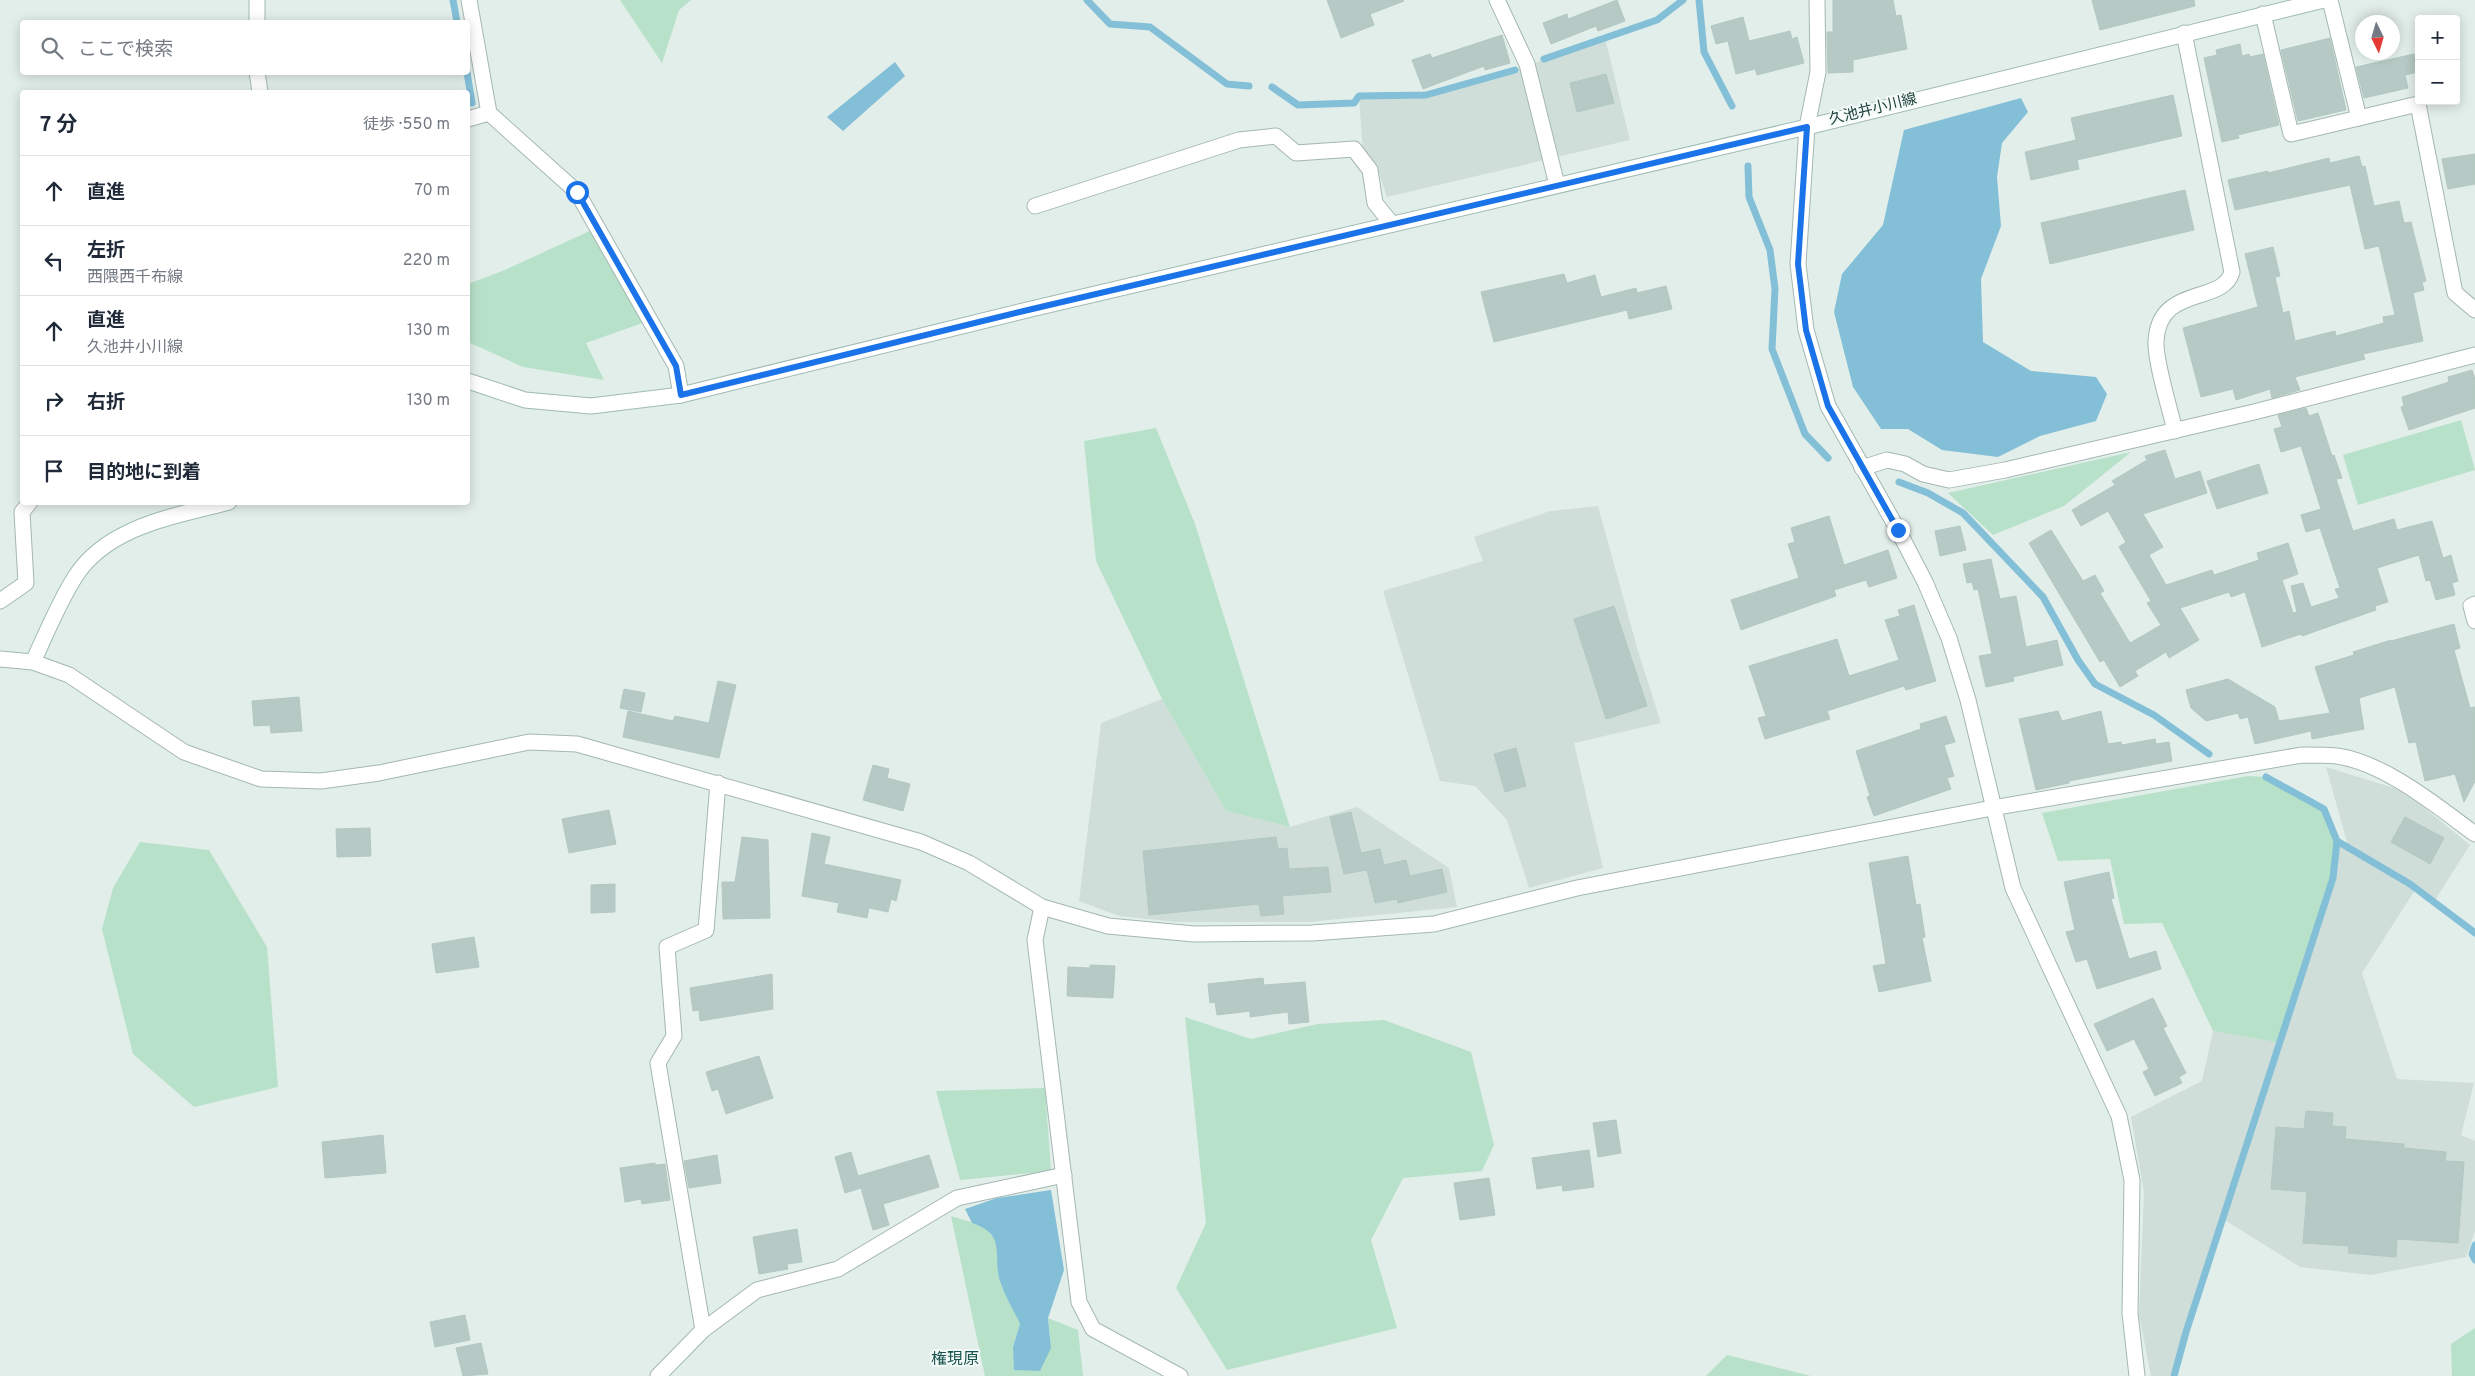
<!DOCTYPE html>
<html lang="ja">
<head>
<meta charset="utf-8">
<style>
  body { margin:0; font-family:Overpass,"Noto Sans JP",sans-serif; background:#f2f2f3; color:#1f2937 }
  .controls { position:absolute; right:15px; top:15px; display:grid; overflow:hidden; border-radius:5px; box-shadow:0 2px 12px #0003 }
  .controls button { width:45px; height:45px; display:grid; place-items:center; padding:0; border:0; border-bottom:1px solid #e0e1e3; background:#fff; color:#1f2937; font:25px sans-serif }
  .compass { position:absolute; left:2355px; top:15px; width:45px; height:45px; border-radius:50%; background:#fff; box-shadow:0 2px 12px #0003; rotate:175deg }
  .stop { position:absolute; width:15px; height:15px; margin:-11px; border:4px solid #1a73e8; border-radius:50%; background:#fff }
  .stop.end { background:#1a73e8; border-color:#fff; box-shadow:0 1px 5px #0008 }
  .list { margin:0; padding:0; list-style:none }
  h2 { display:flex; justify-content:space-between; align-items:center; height:65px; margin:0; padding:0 20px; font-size:21px }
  h2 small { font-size:16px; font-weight:400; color:#747a83 }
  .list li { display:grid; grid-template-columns:32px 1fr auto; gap:15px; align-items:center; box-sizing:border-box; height:70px; padding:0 20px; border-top:1px solid #e0e1e3 }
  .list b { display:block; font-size:19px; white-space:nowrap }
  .list p { margin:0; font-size:16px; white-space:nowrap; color:#747a83 }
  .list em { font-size:16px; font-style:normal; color:#747a83 }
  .icon { flex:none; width:28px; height:28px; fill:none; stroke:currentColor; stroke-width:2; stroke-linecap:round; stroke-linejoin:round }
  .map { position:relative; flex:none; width:2475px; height:1376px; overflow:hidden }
  .search { position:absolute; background:#fff; box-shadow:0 2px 12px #0003; left:20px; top:20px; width:450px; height:55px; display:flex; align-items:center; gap:12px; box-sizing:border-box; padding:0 18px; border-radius:5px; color:#747a83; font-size:19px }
  .panel { position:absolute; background:#fff; box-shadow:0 2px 12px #0003; left:20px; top:90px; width:450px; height:415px; border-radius:5px }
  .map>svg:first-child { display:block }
</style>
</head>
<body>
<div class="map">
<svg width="2475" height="1376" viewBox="0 0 2475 1376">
  <rect width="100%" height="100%" fill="#e2eeea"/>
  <g fill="#d0ded9">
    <path d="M 1605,38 L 1630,140 L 1387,197 L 1376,164 L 1363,153 L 1359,96 L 1426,95 L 1515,70 Z"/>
    <path d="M 1598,506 L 1638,651 L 1661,723 L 1574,743 L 1603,868 L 1529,888 L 1507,820 L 1475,786 L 1440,781 L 1383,591 L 1483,561 L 1474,537 L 1550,511 Z"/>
    <path d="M 1162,699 L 1226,811 L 1290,827 L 1357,807 L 1449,868 L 1457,907 L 1309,922 L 1177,922 L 1119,916 L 1079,901 L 1101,723 Z"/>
    <path d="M 2326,767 L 2404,791 L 2470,845 L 2435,900 L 2417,887 L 2362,973 L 2397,1079 L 2474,1083 L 2461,1135 L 2475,1141 L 2475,1231 L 2466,1257 L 2371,1275 L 2300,1267 L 2223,1219 L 2174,1376 L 2151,1376 L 2139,1315 L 2144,1192 L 2131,1117 L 2202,1081 L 2213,1031 L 2280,1043 L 2333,878 L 2337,841 L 2347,842 Z"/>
  </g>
  <g fill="#b8e1c9">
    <path d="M 620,0 L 691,0 L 679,10 L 662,63 Z"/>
    <path d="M 596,228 L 648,321 L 586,343 L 604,380 L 523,367 L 468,342 L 468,284 L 505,270 Z"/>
    <path d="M 2461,420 L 2475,470 L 2358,505 L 2343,455 Z"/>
    <path d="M 1156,428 L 1195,524 L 1290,827 L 1226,811 L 1162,699 L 1096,561 L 1084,441 Z"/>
    <path d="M 2131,452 L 2064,506 L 1993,535 L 1948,493 Z"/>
    <path d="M 2248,776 L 2266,777 L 2324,809 L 2337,841 L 2333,878 L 2280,1043 L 2213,1031 L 2162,923 L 2124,924 L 2110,859 L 2058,861 L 2042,813 Z"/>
    <path d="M 140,842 L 209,850 L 267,947 L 278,1087 L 194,1107 L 133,1054 L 102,929 L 113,888 Z"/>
    <path d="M 1185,1017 L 1251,1039 L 1318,1024 L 1384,1020 L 1471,1052 L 1494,1145 L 1482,1171 L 1403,1178 L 1371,1240 L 1397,1328 L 1227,1370 L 1176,1288 L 1206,1223 Z"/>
    <path d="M 1045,1088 L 1051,1171 L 960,1180 L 936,1091 Z"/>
    <path d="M 951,1216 L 984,1226 L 997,1242 L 1000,1282 L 1020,1324 L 1013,1347 L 1051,1348 L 1048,1318 L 1078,1330 L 1083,1376 L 985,1376 Z"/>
    <path d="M 2475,1328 L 2475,1376 L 2452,1376 L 2451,1344 Z"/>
    <path d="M 1727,1355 L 1811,1376 L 1706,1376 Z"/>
  </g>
  <g fill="#84bfd8">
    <path d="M 895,62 L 905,76 L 843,131 L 827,117 Z"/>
    <path d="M 2021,98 L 2028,112 L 2002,143 L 1997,177 L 2001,226 L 1981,279 L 1983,342 L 2031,371 L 2096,377 L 2107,394 L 2096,421 L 2040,436 L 1998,457 L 1942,450 L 1908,429 L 1881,429 L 1853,387 L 1834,312 L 1842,274 L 1883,225 L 1904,130 Z"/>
    <path d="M 1051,1190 L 1064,1270 L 1048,1318 L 1051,1348 L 1040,1371 L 1014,1370 L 1013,1347 L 1020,1324 C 1014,1311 1006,1298 1001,1284 C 991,1258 1009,1235 972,1223 L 965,1209 L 997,1198 Z"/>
  </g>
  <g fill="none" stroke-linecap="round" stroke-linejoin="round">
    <g stroke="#84bfd8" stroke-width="7">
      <path d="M 453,0 L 457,22"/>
      <path d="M 1087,0 L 1110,24 L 1150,27 L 1227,84 L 1249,86"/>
      <path d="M 1699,0 L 1704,52 L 1732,106"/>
      <path d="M 1544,59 L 1657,20 L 1683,0"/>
      <path d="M 467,72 L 472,103"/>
      <path d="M 1272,87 L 1298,105 L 1354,103 L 1359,96 L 1426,95 L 1515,70"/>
      <path d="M 1748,166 L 1749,197 L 1770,250 L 1775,289 L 1772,349 L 1805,434 L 1828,458"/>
      <path d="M 1899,482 L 1928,493 L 1963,513 L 2043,597 L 2078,660 L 2095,684 L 2154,715 L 2209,754"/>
      <path d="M 2337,841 L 2410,884 L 2475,933"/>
      <path d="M 2475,1245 L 2472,1254 L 2475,1260"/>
      <path d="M 2174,1376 L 2186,1332 L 2333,878 L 2337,841 L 2324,809 L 2266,777"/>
    </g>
  </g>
  <g fill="#b7c9c4" stroke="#b3c8c2">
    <path d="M 1327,0 L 1403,0 L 1404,1 L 1370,14 L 1374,25 L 1341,38 Z"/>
    <path d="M 1617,0 L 1625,21 L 1598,31 L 1596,26 L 1551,44 L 1543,23 L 1567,14 L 1568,19 Z"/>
    <path d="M 1833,0 L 1893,0 L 1896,16 L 1901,15 L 1907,49 L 1853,60 L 1853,72 L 1828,73 L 1827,32 L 1833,32 Z"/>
    <path d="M 2092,0 L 2194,0 L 2195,6 L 2100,30 Z"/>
    <path d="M 1743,17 L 1749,41 L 1790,31 L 1792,39 L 1797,37 L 1804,63 L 1757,75 L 1755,69 L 1736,74 L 1728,41 L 1716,44 L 1711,26 Z"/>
    <path d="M 1502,35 L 1510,63 L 1485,70 L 1484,66 L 1423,89 L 1412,60 L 1430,54 L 1432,58 Z"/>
    <path d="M 2330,38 L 2346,110 L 2298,121 L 2281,50 Z"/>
    <path d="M 2240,44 L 2242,56 L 2249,54 L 2250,57 L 2263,54 L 2279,125 L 2238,135 L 2239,138 L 2222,142 L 2204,58 L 2217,55 L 2216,50 Z"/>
    <path d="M 2414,54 L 2418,72 L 2405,75 L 2408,88 L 2364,98 L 2356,67 Z"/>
    <path d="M 1606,74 L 1614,103 L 1577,112 L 1570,83 Z"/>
    <path d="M 2173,95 L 2182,136 L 2077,160 L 2079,169 L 2031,180 L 2025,152 L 2076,140 L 2071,118 Z"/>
    <path d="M 2475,154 L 2475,184 L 2448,189 L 2442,159 Z"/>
    <path d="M 2359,156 L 2362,167 L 2365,166 L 2374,206 L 2399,201 L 2404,223 L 2411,222 L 2426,281 L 2422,282 L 2424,290 L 2413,293 L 2423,341 L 2363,354 L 2365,359 L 2295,377 L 2300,390 L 2272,398 L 2270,389 L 2236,400 L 2233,389 L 2201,397 L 2183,328 L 2258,307 L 2245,254 L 2273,247 L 2280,276 L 2275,277 L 2283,313 L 2289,311 L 2295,341 L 2335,331 L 2336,336 L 2384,323 L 2383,317 L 2395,315 L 2379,246 L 2365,249 L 2350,185 L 2235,210 L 2228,180 L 2268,171 L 2268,173 L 2329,158 L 2330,163 Z"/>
    <path d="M 2185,190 L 2194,230 L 2050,264 L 2041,223 Z"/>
    <path d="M 1564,274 L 1567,283 L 1595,275 L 1601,297 L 1636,288 L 1637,293 L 1666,286 L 1672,309 L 1629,319 L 1627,310 L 1494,342 L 1481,292 Z"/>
    <path d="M 2472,370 L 2475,379 L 2475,408 L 2409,430 L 2401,407 L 2404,406 L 2402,397 L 2449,382 L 2448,377 Z"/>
    <path d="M 2306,408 L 2309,416 L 2318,413 L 2332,456 L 2334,455 L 2342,478 L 2336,479 L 2353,531 L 2394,519 L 2397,530 L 2432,521 L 2443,558 L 2451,555 L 2458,581 L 2452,583 L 2455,595 L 2436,600 L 2430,580 L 2426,581 L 2419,555 L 2377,568 L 2388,602 L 2375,606 L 2376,610 L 2302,636 L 2301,634 L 2262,647 L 2245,592 L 2231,597 L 2229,592 L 2180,608 L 2199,640 L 2169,658 L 2166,652 L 2135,671 L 2138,676 L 2120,687 L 2104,660 L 2100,662 L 2029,543 L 2051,530 L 2083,581 L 2095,575 L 2104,591 L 2100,593 L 2130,643 L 2161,625 L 2147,603 L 2151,601 L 2119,547 L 2126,542 L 2108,511 L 2081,526 L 2072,510 L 2115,485 L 2112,481 L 2147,460 L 2145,456 L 2165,450 L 2175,479 L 2200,471 L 2207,493 L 2143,514 L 2163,547 L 2149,555 L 2166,585 L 2212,570 L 2214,575 L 2259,560 L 2257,553 L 2288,543 L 2298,574 L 2282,580 L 2293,613 L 2297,612 L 2291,586 L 2303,583 L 2311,607 L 2339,598 L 2335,589 L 2340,588 L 2320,528 L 2306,532 L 2301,515 L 2321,509 L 2301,446 L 2281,452 L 2274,429 L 2282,427 L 2278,415 Z"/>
    <path d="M 2259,464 L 2268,493 L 2217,509 L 2207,481 Z"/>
    <path d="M 1829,516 L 1844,565 L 1888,550 L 1897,578 L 1869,587 L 1866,580 L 1834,590 L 1836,596 L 1741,630 L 1731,600 L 1799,578 L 1788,544 L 1795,542 L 1791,528 Z"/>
    <path d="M 1960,526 L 1966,550 L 1940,556 L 1935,531 Z"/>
    <path d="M 1991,559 L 2000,599 L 2016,596 L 2026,647 L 2057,640 L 2063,665 L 2013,677 L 2014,681 L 1986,687 L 1979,656 L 1992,654 L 1978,589 L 1974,590 L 1972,582 L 1967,583 L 1963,564 Z"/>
    <path d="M 1914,605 L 1936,681 L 1906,690 L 1904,686 L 1827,711 L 1830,719 L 1765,739 L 1758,718 L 1766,716 L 1749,666 L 1837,639 L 1849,676 L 1899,660 L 1885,620 L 1900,616 L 1898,610 Z"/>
    <path d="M 1614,606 L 1647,706 L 1606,719 L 1574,619 Z"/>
    <path d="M 2454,624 L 2460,648 L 2454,650 L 2470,708 L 2475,707 L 2475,781 L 2464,802 L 2455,774 L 2425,781 L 2416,742 L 2409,743 L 2395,687 L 2359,698 L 2364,729 L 2312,739 L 2311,731 L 2255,744 L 2248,717 L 2240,719 L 2238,713 L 2206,721 L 2191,708 L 2186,690 L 2228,679 L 2275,707 L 2279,721 L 2330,713 L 2315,667 L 2354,655 L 2353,652 L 2391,640 L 2391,641 Z"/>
    <path d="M 718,681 L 736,685 L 719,758 L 623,737 L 628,711 L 673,721 L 675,716 L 709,723 Z"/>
    <path d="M 624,689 L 645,693 L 641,712 L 620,708 Z"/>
    <path d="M 299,697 L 302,731 L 271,733 L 270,725 L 254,726 L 252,701 Z"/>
    <path d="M 2058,711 L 2062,721 L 2101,711 L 2108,744 L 2121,742 L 2122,745 L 2155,739 L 2156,744 L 2169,742 L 2172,761 L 2069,781 L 2069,783 L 2036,790 L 2019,719 Z"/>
    <path d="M 1946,716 L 1955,742 L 1944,745 L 1954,776 L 1947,778 L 1951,789 L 1874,816 L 1867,797 L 1870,796 L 1856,751 L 1921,729 L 1920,724 Z"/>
    <path d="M 1516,748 L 1526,786 L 1505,792 L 1494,754 Z"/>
    <path d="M 873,765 L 889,769 L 887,778 L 910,784 L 903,811 L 863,800 Z"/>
    <path d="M 609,810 L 616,844 L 569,853 L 562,819 Z"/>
    <path d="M 1351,812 L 1361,853 L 1380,849 L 1384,865 L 1406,860 L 1410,876 L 1442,869 L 1447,892 L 1398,903 L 1397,899 L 1375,903 L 1367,870 L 1344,874 L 1330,817 Z"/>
    <path d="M 2405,817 L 2444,838 L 2430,864 L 2391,842 Z"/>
    <path d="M 370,828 L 371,856 L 337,857 L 336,829 Z"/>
    <path d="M 812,833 L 830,837 L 824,864 L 901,880 L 896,901 L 891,899 L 888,912 L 869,908 L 867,918 L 837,912 L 839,903 L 802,896 Z"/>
    <path d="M 742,837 L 768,840 L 770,918 L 723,919 L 722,882 L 735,882 Z"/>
    <path d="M 1276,837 L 1278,849 L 1287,848 L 1289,869 L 1328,867 L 1331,892 L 1282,896 L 1284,914 L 1261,916 L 1259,904 L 1149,915 L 1143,851 Z"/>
    <path d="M 1908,856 L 1916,905 L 1920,904 L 1925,937 L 1922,938 L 1931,981 L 1879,992 L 1873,966 L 1886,964 L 1869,863 Z"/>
    <path d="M 2109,872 L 2114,898 L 2111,899 L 2129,959 L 2156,951 L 2161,969 L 2097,989 L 2087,959 L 2076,962 L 2066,932 L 2075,930 L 2064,882 Z"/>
    <path d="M 615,884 L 615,912 L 591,913 L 591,885 Z"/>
    <path d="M 474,937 L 479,967 L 436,973 L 432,944 Z"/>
    <path d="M 1090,965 L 1115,966 L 1113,998 L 1067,996 L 1068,967 L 1090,968 Z"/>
    <path d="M 772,974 L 773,1009 L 700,1021 L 699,1010 L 693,1011 L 690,988 Z"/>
    <path d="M 1263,978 L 1264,985 L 1305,982 L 1309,1022 L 1289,1024 L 1288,1012 L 1250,1017 L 1250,1011 L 1217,1015 L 1215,1002 L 1210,1003 L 1208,984 Z"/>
    <path d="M 2153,998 L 2167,1026 L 2163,1028 L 2186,1073 L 2179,1077 L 2182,1083 L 2155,1096 L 2143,1072 L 2149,1069 L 2134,1039 L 2107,1051 L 2094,1024 Z"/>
    <path d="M 759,1056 L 773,1098 L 726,1114 L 718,1089 L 712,1091 L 706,1072 Z"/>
    <path d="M 2306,1111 L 2333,1113 L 2332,1126 L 2346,1127 L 2345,1139 L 2404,1144 L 2404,1148 L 2446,1152 L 2445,1161 L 2464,1162 L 2458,1243 L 2397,1239 L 2396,1257 L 2348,1253 L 2349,1246 L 2303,1243 L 2307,1192 L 2271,1189 L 2276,1127 L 2304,1129 Z"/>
    <path d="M 1616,1120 L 1621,1153 L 1598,1157 L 1593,1123 Z"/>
    <path d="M 383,1135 L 386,1173 L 325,1178 L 322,1142 Z"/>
    <path d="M 1589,1150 L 1594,1187 L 1563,1191 L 1562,1185 L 1537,1189 L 1532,1158 Z"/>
    <path d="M 851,1152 L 858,1176 L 929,1155 L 939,1187 L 883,1204 L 889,1225 L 873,1230 L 861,1188 L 845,1193 L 835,1157 Z"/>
    <path d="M 717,1155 L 721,1183 L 689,1188 L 684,1161 Z"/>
    <path d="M 655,1163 L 655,1165 L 665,1164 L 670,1200 L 642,1204 L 641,1199 L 625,1202 L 620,1168 Z"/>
    <path d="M 1489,1178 L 1495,1215 L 1460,1220 L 1454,1183 Z"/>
    <path d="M 797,1229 L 802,1262 L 787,1264 L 788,1269 L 759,1274 L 753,1237 Z"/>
    <path d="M 465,1315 L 470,1340 L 435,1347 L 430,1322 Z"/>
    <path d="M 481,1343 L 488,1374 L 463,1376 L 456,1348 Z"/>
  </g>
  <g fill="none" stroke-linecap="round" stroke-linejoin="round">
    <defs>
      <g id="street">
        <path d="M 469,0 L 489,113"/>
        <path d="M 1497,0 L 1527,64 L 1557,185"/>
        <path d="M 1817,0 L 1818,72 L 1807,127 L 1798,264 L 1806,330 L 1828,406 L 1898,530 L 1925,582 L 1949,638 L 1968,700 L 2013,888 L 2119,1116 L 2132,1180 L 2130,1313 L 2137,1376"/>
        <path d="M 2330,0 L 2359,118"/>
        <path d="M 2263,14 L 2291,134 L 2418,104 L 2455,293 L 2475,310"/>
        <path d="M 468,119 L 489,113 L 577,192 L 676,366 L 681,395"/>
        <path d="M 1035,206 L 1239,140 L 1276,136 L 1296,153 L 1354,149 L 1370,170 L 1375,203 L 1392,224"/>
        <path d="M 2175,431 C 2170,409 2155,362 2156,341 C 2159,284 2223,305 2232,272 L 2184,33"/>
        <path d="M 1862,468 L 1887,460 L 1905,464 L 1923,474 L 1949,480 L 2005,470 L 2254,412 L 2475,355"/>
        <path d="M 0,601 L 26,583 L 22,512 L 30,502"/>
        <path d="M 2475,604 L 2471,606 L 2475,621"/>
        <path d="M 0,659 L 33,662 L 69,675 L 184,752 L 261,779 L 321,781 L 379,773 L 529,742 L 577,744 L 921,842 L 969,863 L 1042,907 L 1108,926 L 1194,934 L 1312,933 L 1434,924 L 1577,888 L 1992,808 L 2302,755 C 2314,755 2326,755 2337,756 C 2385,763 2437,806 2475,834"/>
        <path d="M 1042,907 L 1035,940 L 1079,1302 L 1093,1329 L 1180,1376"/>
        <path d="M 703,1330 L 658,1063 L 674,1036 L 667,947 L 706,930 L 718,783"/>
        <path d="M 658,1376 L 703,1330 L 757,1290 L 838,1269 L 957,1198 L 1064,1175"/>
      </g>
      <g id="secondary">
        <path d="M 257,0 L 257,22"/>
        <path d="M 257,72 L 260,92"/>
        <path d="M 468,381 L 525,400 L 591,406 L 681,395 L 1027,310 L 1807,127 L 2324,0"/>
        <path d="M 33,662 C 46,634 58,604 75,577 C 107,526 176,516 229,502"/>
      </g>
    </defs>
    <use href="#street" stroke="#a4b7b2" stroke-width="17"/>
    <use href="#secondary" stroke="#9fbbb5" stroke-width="17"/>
    <use href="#street" stroke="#fff" stroke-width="15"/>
    <use href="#secondary" stroke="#fff" stroke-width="15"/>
  </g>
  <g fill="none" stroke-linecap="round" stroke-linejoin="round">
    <path stroke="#1a73e8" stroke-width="6" d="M 577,192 L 676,366 L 681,395 L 1028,310 L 1807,127 L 1798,264 L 1806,330 L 1828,406 L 1898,530"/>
  </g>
  <g text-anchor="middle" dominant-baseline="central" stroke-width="4" stroke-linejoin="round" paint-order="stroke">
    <g font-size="15" fill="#20413c" stroke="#f3faf7">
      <text transform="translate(1873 110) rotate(-14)">久池井小川線</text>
    </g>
    <g font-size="16" fill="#19554f" stroke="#f3faf7">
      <text x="955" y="1360">権現原</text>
    </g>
  </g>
</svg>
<div class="controls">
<button>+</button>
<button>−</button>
</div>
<svg class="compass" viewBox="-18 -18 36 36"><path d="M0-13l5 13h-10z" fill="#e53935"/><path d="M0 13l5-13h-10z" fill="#747a83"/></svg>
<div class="stop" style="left:577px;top:192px"></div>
<div class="stop end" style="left:1898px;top:530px"></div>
<div class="search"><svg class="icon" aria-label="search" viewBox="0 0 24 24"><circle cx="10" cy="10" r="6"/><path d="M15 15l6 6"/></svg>ここで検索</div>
<section class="panel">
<h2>7 分<small>徒歩 · 550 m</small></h2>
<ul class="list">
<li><svg class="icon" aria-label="ahead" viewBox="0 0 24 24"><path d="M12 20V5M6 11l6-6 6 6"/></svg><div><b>直進</b></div><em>70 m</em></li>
<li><svg class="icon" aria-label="left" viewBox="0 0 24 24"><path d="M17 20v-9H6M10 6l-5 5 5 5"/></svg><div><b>左折</b><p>西隈西千布線</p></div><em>220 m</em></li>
<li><svg class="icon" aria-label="ahead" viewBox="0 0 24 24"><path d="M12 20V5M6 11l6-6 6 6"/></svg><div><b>直進</b><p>久池井小川線</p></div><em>130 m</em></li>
<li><svg class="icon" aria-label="right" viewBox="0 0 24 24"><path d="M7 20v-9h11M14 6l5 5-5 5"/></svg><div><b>右折</b></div><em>130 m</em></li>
<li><svg class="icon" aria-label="arrive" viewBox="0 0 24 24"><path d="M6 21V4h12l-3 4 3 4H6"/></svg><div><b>目的地に到着</b></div></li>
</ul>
</section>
</div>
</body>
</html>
